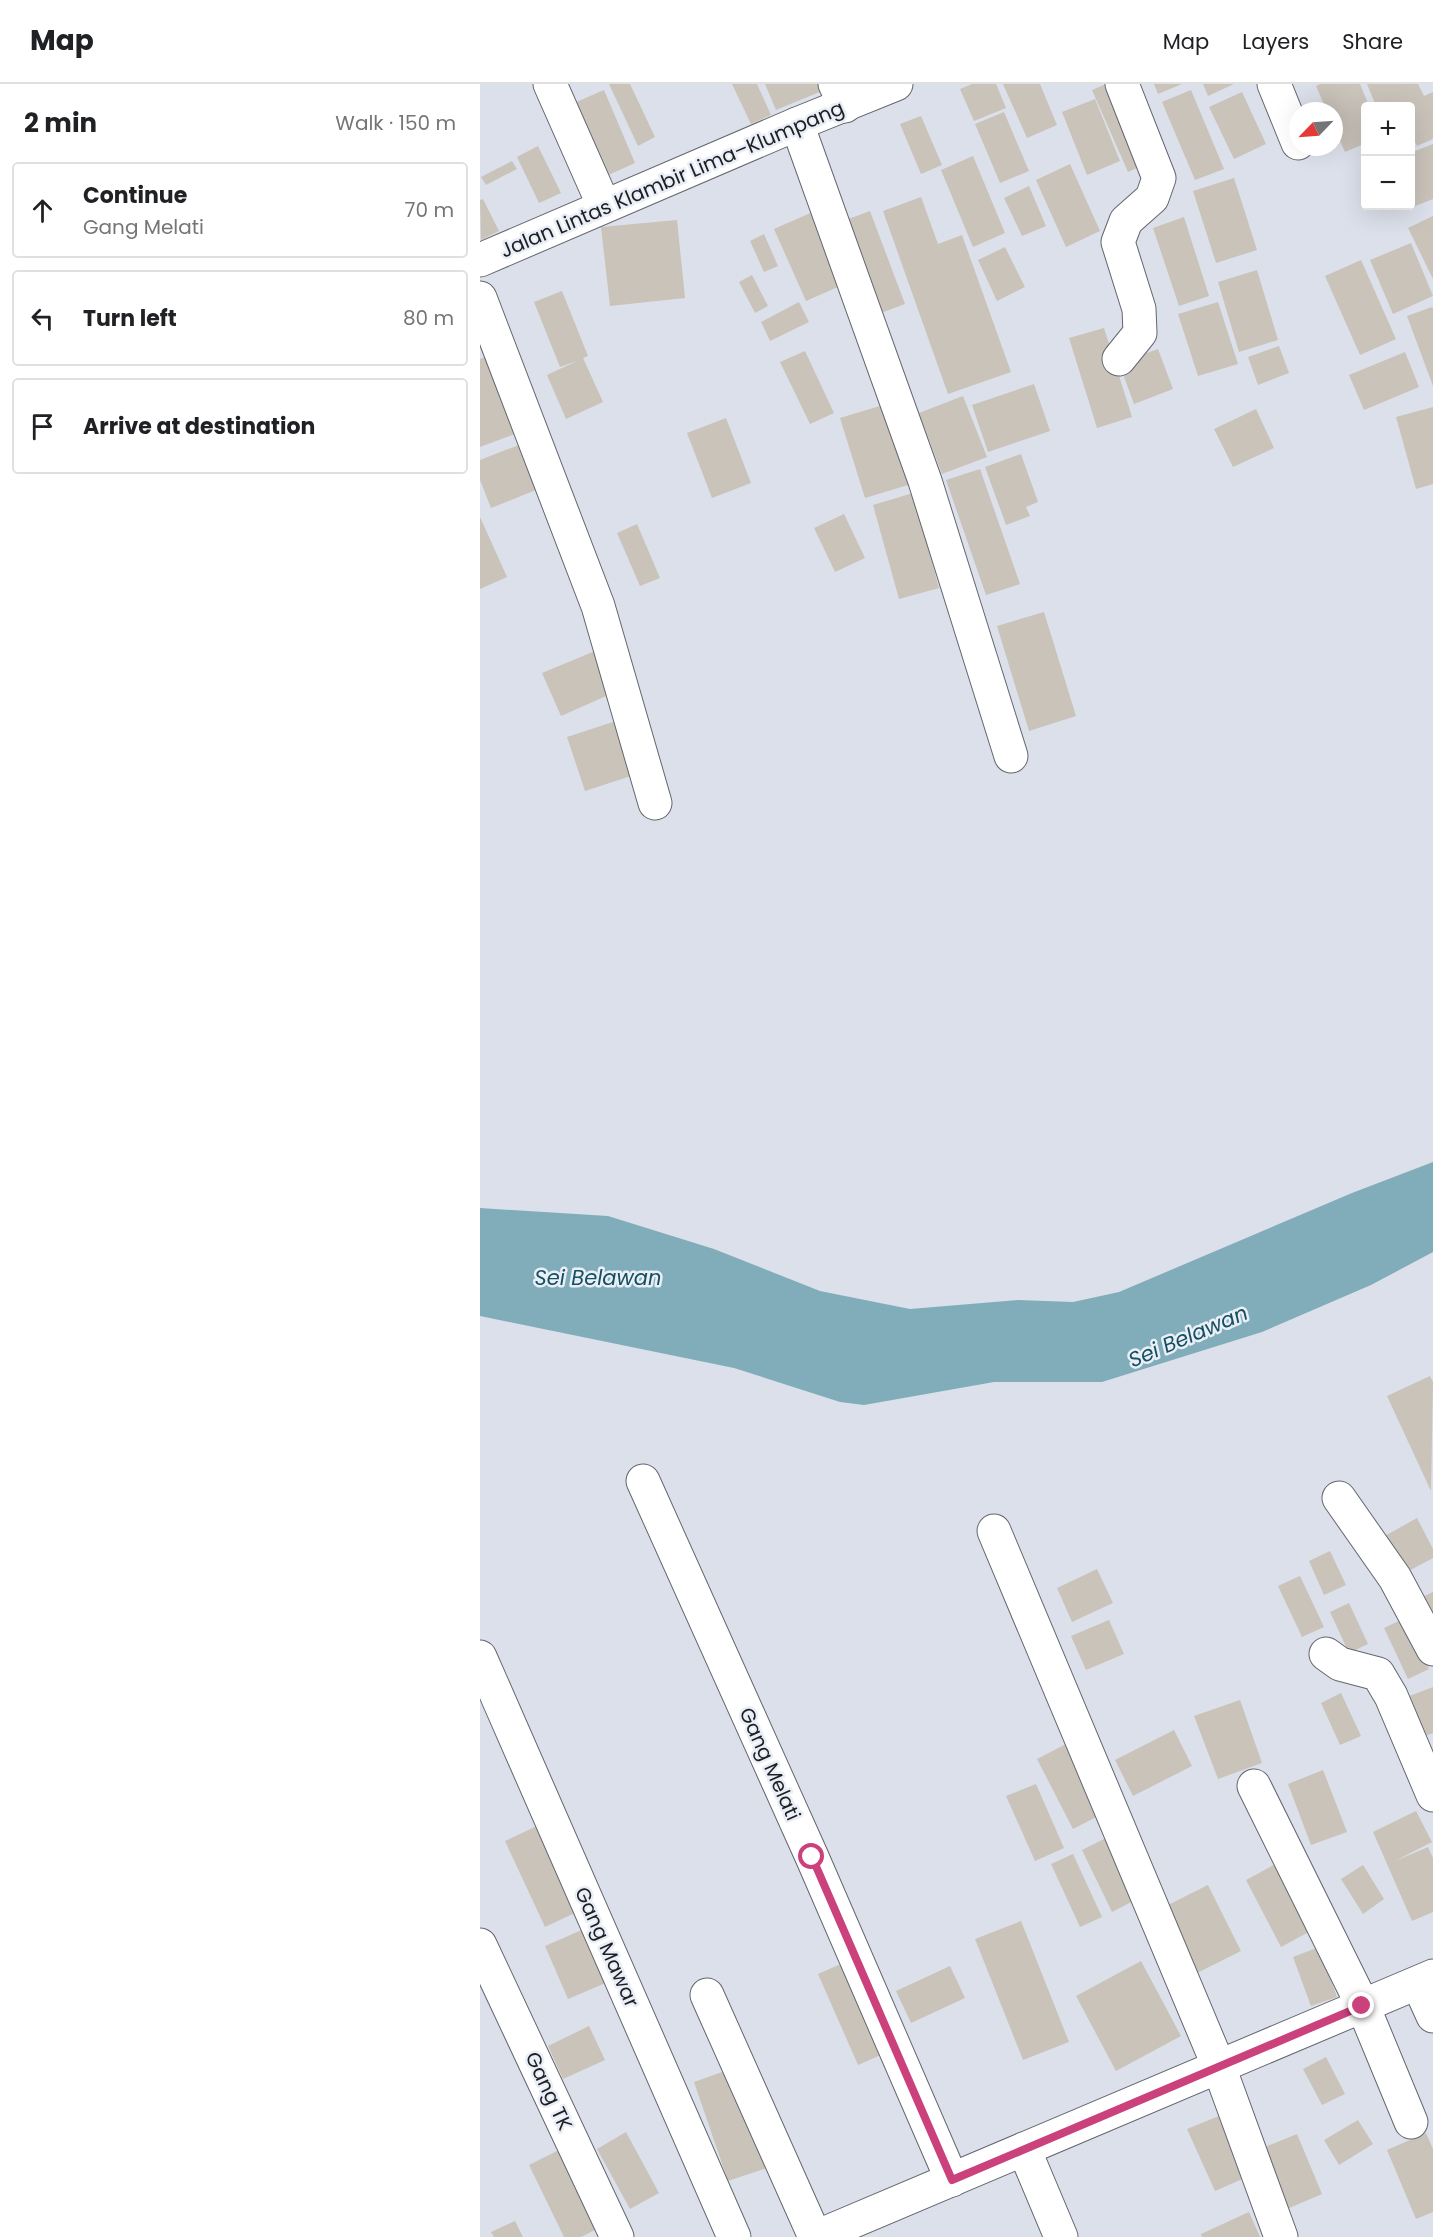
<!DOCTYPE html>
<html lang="en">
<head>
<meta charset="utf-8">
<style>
  body { margin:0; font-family:Poppins,sans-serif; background:#f2f2f2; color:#202124 }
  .controls { position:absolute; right:18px; top:18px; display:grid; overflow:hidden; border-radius:6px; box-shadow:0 6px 24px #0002 }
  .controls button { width:54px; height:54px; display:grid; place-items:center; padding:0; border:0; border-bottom:2px solid #e0e0e0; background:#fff; color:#202124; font:30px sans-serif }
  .compass { position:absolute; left:809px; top:18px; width:54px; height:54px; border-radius:50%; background:#fff; box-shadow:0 6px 24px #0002; rotate:245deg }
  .stop { position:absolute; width:18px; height:18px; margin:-14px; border:4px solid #cb417c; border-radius:50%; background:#fff }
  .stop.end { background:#cb417c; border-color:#fff; box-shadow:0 2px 6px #0008 }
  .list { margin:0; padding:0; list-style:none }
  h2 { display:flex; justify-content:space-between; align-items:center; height:78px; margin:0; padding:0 24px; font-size:26px }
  h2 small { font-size:20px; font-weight:400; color:#757577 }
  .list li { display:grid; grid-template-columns:39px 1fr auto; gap:18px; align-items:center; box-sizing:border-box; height:96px; margin:0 12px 12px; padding:0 12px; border:2px solid #e0e0e0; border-radius:6px }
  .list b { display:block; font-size:22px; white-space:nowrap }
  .list p { margin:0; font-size:20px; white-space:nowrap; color:#757577 }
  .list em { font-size:20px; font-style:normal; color:#757577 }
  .icon { flex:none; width:33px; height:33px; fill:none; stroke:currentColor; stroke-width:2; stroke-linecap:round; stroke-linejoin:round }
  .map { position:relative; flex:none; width:953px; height:2153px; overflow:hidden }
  header { display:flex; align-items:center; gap:36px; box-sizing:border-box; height:84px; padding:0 30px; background:#fff; border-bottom:2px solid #e0e0e0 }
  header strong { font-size:28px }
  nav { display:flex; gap:33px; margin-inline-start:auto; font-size:21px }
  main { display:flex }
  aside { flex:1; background:#fff }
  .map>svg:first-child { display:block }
</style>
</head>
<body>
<header>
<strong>Map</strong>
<nav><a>Map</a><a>Layers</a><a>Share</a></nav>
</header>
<main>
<aside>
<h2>2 min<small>Walk · 150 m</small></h2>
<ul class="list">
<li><svg class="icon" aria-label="ahead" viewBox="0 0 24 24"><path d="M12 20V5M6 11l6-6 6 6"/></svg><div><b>Continue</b><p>Gang Melati</p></div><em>70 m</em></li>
<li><svg class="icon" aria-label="left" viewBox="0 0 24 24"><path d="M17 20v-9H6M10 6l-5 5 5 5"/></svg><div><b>Turn left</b></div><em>80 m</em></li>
<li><svg class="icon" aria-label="arrive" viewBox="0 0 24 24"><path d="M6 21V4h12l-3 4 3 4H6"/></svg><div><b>Arrive at destination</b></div></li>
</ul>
</aside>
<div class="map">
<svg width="953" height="2153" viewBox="0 0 953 2153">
  <rect width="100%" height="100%" fill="#dce0ea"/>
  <path fill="#81adbb" d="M 953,1078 L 953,1168 L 891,1201 L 782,1248 L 622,1298 L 514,1298 L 384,1321 L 360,1318 L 254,1284 L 0,1232 L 0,1124 L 128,1132 L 234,1165 L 340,1207 L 430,1225 L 538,1216 L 593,1218 L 639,1208 L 872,1109 Z"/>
  <g fill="#c9c3ba">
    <path d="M 129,0 L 150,0 L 175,53 L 158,62 Z"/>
    <path d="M 252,0 L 277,0 L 291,31 L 271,40 Z"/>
    <path d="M 285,0 L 339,0 L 342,7 L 296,26 Z"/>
    <path d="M 492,0 L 516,0 L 526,24 L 494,37 L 480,5 Z"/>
    <path d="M 523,0 L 560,0 L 577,41 L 547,54 Z"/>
    <path d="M 626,0 L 637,0 L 671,78 L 648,88 L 612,6 Z"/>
    <path d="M 674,0 L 702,0 L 678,10 Z"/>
    <path d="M 723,0 L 754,0 L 728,12 Z"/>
    <path d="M 840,0 L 880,0 L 889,22 L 886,22 L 886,59 L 865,68 L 854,43 L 854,27 L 847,27 L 836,2 Z"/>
    <path d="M 887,0 L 938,0 L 944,12 L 953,8 L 953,55 L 937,62 L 930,48 L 930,22 L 896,22 Z"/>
    <path d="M 124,6 L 155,79 L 126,92 L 94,19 Z"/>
    <path d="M 711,6 L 744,85 L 715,96 L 682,18 Z"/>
    <path d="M 762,8 L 786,60 L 754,75 L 729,23 Z"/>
    <path d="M 615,15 L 640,77 L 607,91 L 582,28 Z"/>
    <path d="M 524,28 L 549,87 L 520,99 L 495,40 Z"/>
    <path d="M 441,32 L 462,81 L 441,90 L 420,40 Z"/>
    <path d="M 953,60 L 953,115 L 933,123 L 930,69 Z"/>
    <path d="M 58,62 L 81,109 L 59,119 L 37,73 Z"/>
    <path d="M 493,72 L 525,149 L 493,163 L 461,86 Z"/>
    <path d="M 32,77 L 37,85 L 6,101 L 1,93 Z"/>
    <path d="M 590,80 L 620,147 L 586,163 L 556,96 Z"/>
    <path d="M 754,94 L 777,166 L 736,179 L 713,107 Z"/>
    <path d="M 549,102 L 566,142 L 542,152 L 524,114 Z"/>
    <path d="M 441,113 L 458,160 L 482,151 L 531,288 L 468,310 L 403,127 Z"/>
    <path d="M 3,115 L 19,147 L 1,156 L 0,116 Z"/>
    <path d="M 335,127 L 367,199 L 326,217 L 294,145 Z"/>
    <path d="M 390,127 L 425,220 L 390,233 L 355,140 Z"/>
    <path d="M 953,132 L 953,195 L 928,144 Z"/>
    <path d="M 704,133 L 729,212 L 699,222 L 673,144 Z"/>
    <path d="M 197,136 L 205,214 L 130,222 L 121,143 Z"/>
    <path d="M 284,150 L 298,182 L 284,188 L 270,157 Z"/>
    <path d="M 931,159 L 953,212 L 913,230 L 890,176 Z"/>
    <path d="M 525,163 L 545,203 L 517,217 L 498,176 Z"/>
    <path d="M 881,176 L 916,255 L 880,271 L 845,192 Z"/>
    <path d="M 777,186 L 798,256 L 759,268 L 738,198 Z"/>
    <path d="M 272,191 L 288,222 L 275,229 L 259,198 Z"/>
    <path d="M 82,207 L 108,272 L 103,274 L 123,318 L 86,335 L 67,291 L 97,277 L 80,283 L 54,218 Z"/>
    <path d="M 319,218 L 329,238 L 290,257 L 281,238 Z"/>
    <path d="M 738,218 L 758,280 L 718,292 L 698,230 Z"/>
    <path d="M 952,223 L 953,224 L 953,302 L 927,232 Z"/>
    <path d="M 624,244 L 652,333 L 617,344 L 589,254 Z"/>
    <path d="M 799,262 L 809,289 L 778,301 L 768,273 Z"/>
    <path d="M 678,265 L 693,305 L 654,320 L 639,279 Z"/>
    <path d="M 325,267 L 354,329 L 330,340 L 300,278 Z"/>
    <path d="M 925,268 L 939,303 L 884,326 L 869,291 Z"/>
    <path d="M 16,269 L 45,346 L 0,363 L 0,275 Z"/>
    <path d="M 554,300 L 570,347 L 508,368 L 492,321 Z"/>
    <path d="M 483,312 L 507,373 L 462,390 L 439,329 Z"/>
    <path d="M 403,321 L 428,381 L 422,383 L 428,401 L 385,414 L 360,334 Z"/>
    <path d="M 953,323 L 953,400 L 936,405 L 916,333 Z"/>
    <path d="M 776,325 L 794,364 L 753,383 L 734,345 Z"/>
    <path d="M 246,334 L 271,399 L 232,414 L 207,349 Z"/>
    <path d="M 49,357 L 66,402 L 11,424 L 0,396 L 0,376 Z"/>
    <path d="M 541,370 L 558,418 L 546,423 L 550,432 L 526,441 L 505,383 Z"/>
    <path d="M 500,385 L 540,500 L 506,511 L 466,396 Z"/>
    <path d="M 433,409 L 459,504 L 419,515 L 393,421 Z"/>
    <path d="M 364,430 L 385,474 L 355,488 L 334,444 Z"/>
    <path d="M 0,433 L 27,493 L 0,505 Z"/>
    <path d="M 157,440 L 180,494 L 160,502 L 137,449 Z"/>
    <path d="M 564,528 L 596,632 L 549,647 L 517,542 Z"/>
    <path d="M 115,567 L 133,609 L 81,632 L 62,589 Z"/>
    <path d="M 139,636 L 157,690 L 105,707 L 87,653 Z"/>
    <path d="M 950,1292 L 953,1298 L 951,1407 L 907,1312 Z"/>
    <path d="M 937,1434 L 953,1465 L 953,1474 L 923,1490 L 903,1453 Z"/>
    <path d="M 850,1467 L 866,1501 L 844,1511 L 829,1477 Z"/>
    <path d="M 617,1485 L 633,1519 L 592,1538 L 577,1504 Z"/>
    <path d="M 820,1492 L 844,1543 L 822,1553 L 798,1502 Z"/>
    <path d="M 953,1508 L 953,1543 L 940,1514 Z"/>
    <path d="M 869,1519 L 888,1560 L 869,1569 L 850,1528 Z"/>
    <path d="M 925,1534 L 949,1585 L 928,1595 L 904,1544 Z"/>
    <path d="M 629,1536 L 644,1570 L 606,1586 L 591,1552 Z"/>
    <path d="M 953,1603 L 953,1649 L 940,1654 L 924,1614 Z"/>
    <path d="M 861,1609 L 881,1652 L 860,1661 L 841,1619 Z"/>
    <path d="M 760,1616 L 782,1679 L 738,1695 L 714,1632 Z"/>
    <path d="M 694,1646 L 712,1682 L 653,1712 L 635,1676 Z"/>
    <path d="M 586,1660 L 622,1730 L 593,1745 L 557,1675 Z"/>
    <path d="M 843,1686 L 867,1748 L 831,1761 L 808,1700 Z"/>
    <path d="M 556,1700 L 584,1764 L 555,1777 L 526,1712 Z"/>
    <path d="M 936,1727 L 952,1758 L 915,1777 L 948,1763 L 953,1774 L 953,1828 L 932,1837 L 893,1748 Z"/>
    <path d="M 59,1741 L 99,1827 L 65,1843 L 25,1757 Z"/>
    <path d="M 632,1751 L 661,1813 L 632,1828 L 602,1766 Z"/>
    <path d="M 593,1770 L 622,1833 L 600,1843 L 571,1780 Z"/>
    <path d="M 807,1774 L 842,1841 L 801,1863 L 766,1796 Z"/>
    <path d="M 883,1781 L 904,1815 L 883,1830 L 861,1795 Z"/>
    <path d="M 728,1801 L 761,1867 L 717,1889 L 684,1823 Z"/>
    <path d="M 541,1837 L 589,1958 L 543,1976 L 495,1855 Z"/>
    <path d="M 111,1842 L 135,1895 L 88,1915 L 65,1862 Z"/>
    <path d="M 839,1863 L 857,1913 L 831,1922 L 813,1873 Z"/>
    <path d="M 661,1877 L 701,1952 L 636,1987 L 596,1912 Z"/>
    <path d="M 363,1879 L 403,1970 L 378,1981 L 338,1890 Z"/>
    <path d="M 470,1882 L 485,1914 L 431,1939 L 416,1907 Z"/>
    <path d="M 109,1942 L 125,1976 L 83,1995 L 68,1962 Z"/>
    <path d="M 846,1973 L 865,2010 L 842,2021 L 823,1985 Z"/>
    <path d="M 256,1983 L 290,2083 L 248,2097 L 214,1998 Z"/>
    <path d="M 739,2032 L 767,2093 L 735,2107 L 707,2045 Z"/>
    <path d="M 878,2036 L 893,2060 L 859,2081 L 844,2056 Z"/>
    <path d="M 146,2048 L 179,2109 L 150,2125 L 117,2065 Z"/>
    <path d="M 946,2049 L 953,2065 L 953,2128 L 936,2135 L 907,2066 Z"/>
    <path d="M 817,2050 L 842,2110 L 800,2128 L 775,2067 Z"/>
    <path d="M 85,2063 L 123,2142 L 101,2153 L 84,2153 L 49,2081 Z"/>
    <path d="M 769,2128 L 780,2153 L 722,2153 L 721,2150 Z"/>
    <path d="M 35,2137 L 43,2153 L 14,2153 L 11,2148 Z"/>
  </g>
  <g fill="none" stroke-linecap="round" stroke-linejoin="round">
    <defs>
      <g id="street">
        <path d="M 70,0 L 124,122"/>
        <path d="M 355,0 L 365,22"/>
        <path d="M 794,0 L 818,59"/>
        <path d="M 317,40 L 445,397 L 531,672"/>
        <path d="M 0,214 L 118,522 L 175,719"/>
        <path d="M 639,275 L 660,249 L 659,225 L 638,158 L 646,137 L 672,114 L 679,94 L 642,0"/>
        <path d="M 163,1397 L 332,1773 L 472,2096"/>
        <path d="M 859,1414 L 915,1494 L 953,1565"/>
        <path d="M 514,1447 L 739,1983 L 801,2153"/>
        <path d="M 846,1570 L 860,1580 L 898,1590 L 911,1612 L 953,1711"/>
        <path d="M 0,1573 L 254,2153"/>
        <path d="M 774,1702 L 883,1922 L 931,2038"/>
        <path d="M 0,1861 L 137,2153"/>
        <path d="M 938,1899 L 953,1932"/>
        <path d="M 227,1911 L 335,2153"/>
        <path d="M 544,2065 L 581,2153"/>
      </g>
      <path id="secondary" d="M 336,2153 L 953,1892"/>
      <path id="primary" d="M 0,176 L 317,40 L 416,0"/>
    </defs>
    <use href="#street" stroke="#63666e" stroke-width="35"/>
    <use href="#secondary" stroke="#63666e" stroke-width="35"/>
    <use href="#primary" stroke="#63666e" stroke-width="35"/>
    <use href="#street" stroke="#fff" stroke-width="33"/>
    <use href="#secondary" stroke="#fff" stroke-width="33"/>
    <use href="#primary" stroke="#fff" stroke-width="33"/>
  </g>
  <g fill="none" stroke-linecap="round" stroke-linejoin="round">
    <path stroke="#cb417c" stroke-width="8" d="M 332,1773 L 472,2096 L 882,1922"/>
  </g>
  <g text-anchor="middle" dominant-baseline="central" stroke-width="5" stroke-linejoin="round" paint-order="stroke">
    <g font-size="20" fill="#1e1f23" stroke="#eaeef7">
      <text transform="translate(192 95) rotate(-23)">Jalan Lintas Klambir Lima–Klumpang</text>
      <text transform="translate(290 1680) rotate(66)">Gang Melati</text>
      <text transform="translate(127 1863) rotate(66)">Gang Mawar</text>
      <text transform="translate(69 2007) rotate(65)">Gang TK</text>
    </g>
    <g font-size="21" font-style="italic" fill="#135060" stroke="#eaeef7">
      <text x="118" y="1193">Sei Belawan</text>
      <text transform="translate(708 1252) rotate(-23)">Sei Belawan</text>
    </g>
  </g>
</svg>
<div class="controls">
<button>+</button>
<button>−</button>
</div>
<svg class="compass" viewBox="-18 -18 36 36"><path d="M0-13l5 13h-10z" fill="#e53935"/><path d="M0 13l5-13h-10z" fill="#757577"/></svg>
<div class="stop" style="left:332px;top:1773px"></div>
<div class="stop end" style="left:882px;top:1922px"></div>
</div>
</main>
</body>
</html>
